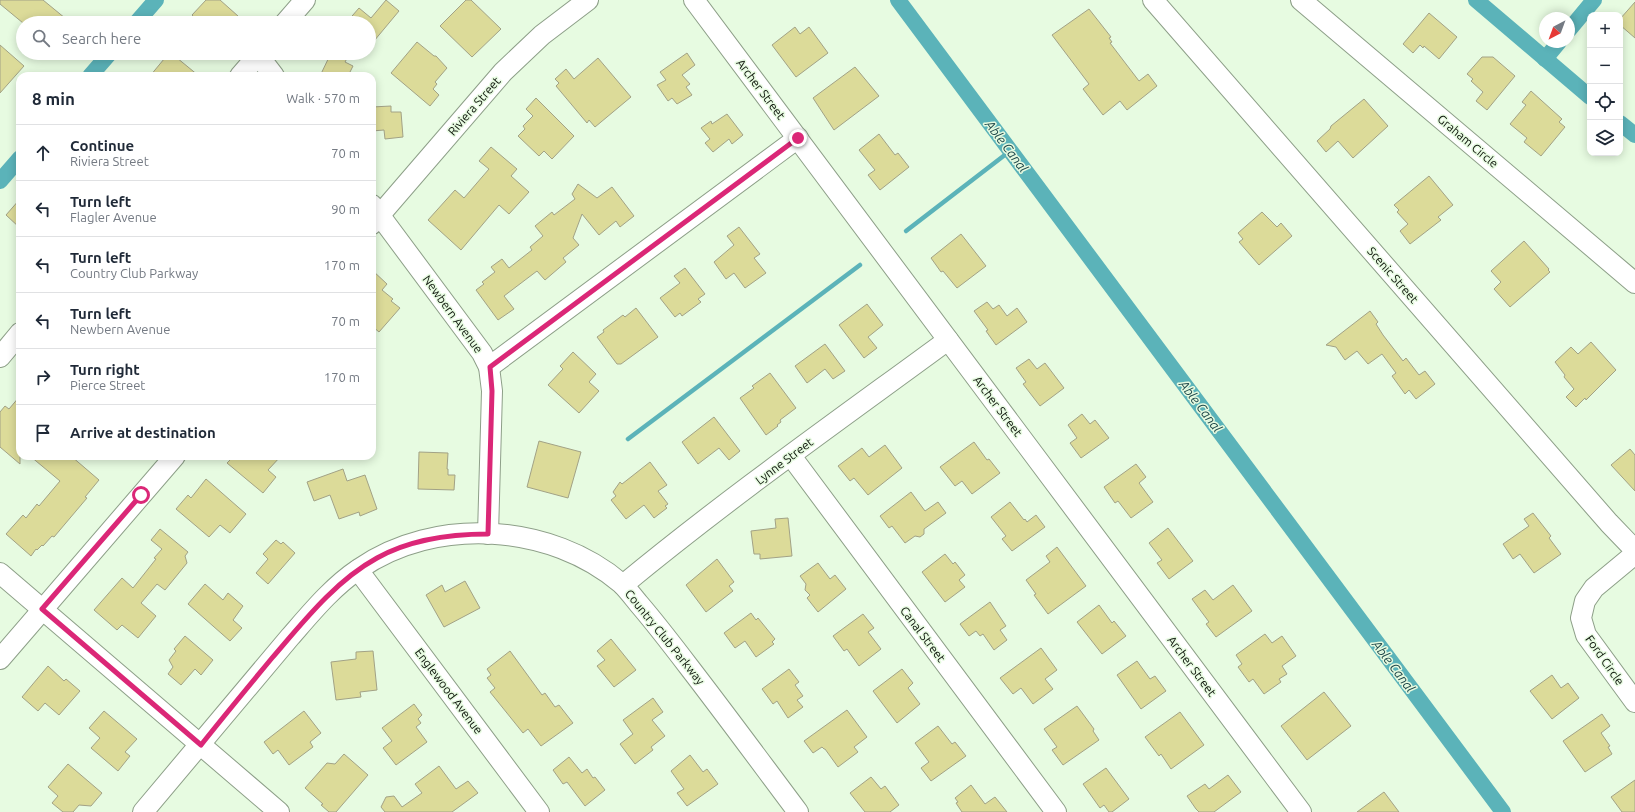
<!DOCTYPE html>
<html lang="en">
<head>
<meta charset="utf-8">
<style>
  body { margin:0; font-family:Ubuntu,sans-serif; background:#f6f6f7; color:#1f2937 }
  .controls { position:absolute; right:12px; top:12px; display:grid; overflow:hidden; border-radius:8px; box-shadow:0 2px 10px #0003 }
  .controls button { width:36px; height:36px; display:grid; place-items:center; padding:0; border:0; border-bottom:1px solid #e0e1e3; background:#fff; color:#1f2937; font:20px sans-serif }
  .compass { position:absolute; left:1539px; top:12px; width:36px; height:36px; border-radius:50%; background:#fff; box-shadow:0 2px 10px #0003; rotate:221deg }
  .stop { position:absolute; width:12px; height:12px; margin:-9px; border:3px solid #db2777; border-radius:50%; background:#fff }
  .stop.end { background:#db2777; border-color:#fff; box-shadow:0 1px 4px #0008 }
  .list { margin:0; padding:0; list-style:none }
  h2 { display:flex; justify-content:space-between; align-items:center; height:52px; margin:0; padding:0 16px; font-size:17px }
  h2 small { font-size:13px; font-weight:400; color:#747a83 }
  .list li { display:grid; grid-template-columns:26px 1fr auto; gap:12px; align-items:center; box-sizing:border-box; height:56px; padding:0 16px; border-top:1px solid #e0e1e3 }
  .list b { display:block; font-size:15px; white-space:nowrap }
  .list p { margin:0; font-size:13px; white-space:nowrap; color:#747a83 }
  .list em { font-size:13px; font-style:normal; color:#747a83 }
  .icon { flex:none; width:22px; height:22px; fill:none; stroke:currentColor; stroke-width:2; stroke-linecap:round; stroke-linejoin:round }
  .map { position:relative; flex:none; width:1635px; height:812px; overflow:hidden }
  .search { position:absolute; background:#fff; box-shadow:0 2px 10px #0003; left:16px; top:16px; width:360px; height:44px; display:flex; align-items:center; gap:10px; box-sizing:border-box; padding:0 14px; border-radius:22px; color:#747a83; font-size:15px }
  .panel { position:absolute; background:#fff; box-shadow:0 2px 10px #0003; left:16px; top:72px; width:360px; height:388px; border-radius:12px }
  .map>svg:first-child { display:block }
</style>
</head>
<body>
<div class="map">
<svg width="1635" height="812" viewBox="0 0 1635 812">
  <rect width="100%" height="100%" fill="#e7fbe1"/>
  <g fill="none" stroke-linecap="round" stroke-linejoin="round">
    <g stroke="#5bb3b9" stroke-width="4.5">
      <path d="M 906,231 L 1010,151"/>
      <path d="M 628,439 L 860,265"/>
    </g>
    <g stroke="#5bb3b9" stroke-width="16">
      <path d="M 898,0 L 1503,812"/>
      <path d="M 1476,0 L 1590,97"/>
      <path d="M 136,23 L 156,0"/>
      <path d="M 1569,30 L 1594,0"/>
      <path d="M 1545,59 L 1559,42"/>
      <path d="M 90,76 L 110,53"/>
      <path d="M 1620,123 L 1635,135"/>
      <path d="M 0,181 L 20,158"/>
    </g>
  </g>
  <g fill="#dcdb99" stroke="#a2a286">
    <path d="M 0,0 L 43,0 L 71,23 L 23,23 L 0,4 Z"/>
    <path d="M 206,0 L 220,0 L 238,16 L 231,23 L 190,23 L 195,18 L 192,15 Z"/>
    <path d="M 386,0 L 399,11 L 369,47 L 369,23 L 346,23 L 359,8 L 371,18 Z"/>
    <path d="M 466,0 L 471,0 L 501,29 L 472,57 L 440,26 Z"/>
    <path d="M 1635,2 L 1635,38 L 1620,25 L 1620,19 Z"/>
    <path d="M 1089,9 L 1111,37 L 1109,38 L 1112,42 L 1110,43 L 1139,81 L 1148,74 L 1157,86 L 1127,110 L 1120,101 L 1103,115 L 1083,89 L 1089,84 L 1052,35 Z"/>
    <path d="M 1429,13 L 1457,37 L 1439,59 L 1424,46 L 1423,48 L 1420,45 L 1413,53 L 1403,44 Z"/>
    <path d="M 795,27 L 800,34 L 809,27 L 828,53 L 796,77 L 772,45 Z"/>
    <path d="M 417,42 L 434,56 L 436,56 L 447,68 L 435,82 L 437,84 L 433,89 L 439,95 L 430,106 L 391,73 Z"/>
    <path d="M 0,45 L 24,66 L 0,93 Z"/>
    <path d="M 169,53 L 171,53 L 199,76 L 150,76 Z"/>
    <path d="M 331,53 L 350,53 L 345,62 L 353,66 L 348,76 L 320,76 Z"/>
    <path d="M 687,53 L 695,65 L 682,75 L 690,84 L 686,87 L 692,95 L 677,104 L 672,98 L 668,101 L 657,85 L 666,80 L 660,72 Z"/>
    <path d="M 1482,57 L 1493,57 L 1515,76 L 1487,110 L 1476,101 L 1483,92 L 1471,81 L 1473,79 L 1467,74 Z"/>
    <path d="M 598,58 L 631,97 L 595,127 L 589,120 L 587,123 L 556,86 L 559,83 L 555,79 L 566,69 L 574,79 Z"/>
    <path d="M 855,67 L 879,96 L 834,130 L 813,98 Z"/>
    <path d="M 1531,91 L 1562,119 L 1559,122 L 1565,127 L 1541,156 L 1524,142 L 1527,138 L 1510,124 L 1526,105 L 1522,102 Z"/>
    <path d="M 536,98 L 574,136 L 552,159 L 544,151 L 539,156 L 518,136 L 525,129 L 523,126 L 533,116 L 526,109 Z"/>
    <path d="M 1364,99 L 1388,126 L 1353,158 L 1338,141 L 1326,152 L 1317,141 L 1330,129 L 1331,126 Z"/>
    <path d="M 391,106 L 391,112 L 401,112 L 403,137 L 385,139 L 384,130 L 372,131 L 372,107 Z"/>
    <path d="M 727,114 L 743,135 L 732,144 L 729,139 L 713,152 L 705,143 L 710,139 L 701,128 L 711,121 L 712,124 Z"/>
    <path d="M 879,134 L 895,155 L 898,153 L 909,167 L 880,190 L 868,175 L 875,170 L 859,150 Z"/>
    <path d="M 491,147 L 517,169 L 511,176 L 529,192 L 509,214 L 499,205 L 461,250 L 428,220 L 455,190 L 464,198 L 489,169 L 479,161 Z"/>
    <path d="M 1429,176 L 1453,205 L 1438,217 L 1441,220 L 1410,244 L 1400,231 L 1408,224 L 1397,212 L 1399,210 L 1394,205 Z"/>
    <path d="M 578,184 L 597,198 L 612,187 L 634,216 L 620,227 L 616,221 L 599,235 L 582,214 L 573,238 L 579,245 L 563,258 L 566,262 L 545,280 L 537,271 L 504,296 L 514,309 L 498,320 L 476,290 L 484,284 L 482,282 L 495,272 L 491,267 L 502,259 L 509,268 L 532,250 L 530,247 L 543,236 L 535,226 L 552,212 L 554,215 L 575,199 L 572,194 Z"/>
    <path d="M 20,199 L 20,228 L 6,215 Z"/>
    <path d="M 1262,212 L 1277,227 L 1281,223 L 1292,236 L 1259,265 L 1239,242 L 1243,239 L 1238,233 Z"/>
    <path d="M 739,227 L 760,254 L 754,258 L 766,273 L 745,288 L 734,273 L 726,279 L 714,262 L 734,245 L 727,236 Z"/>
    <path d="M 961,234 L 986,266 L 957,288 L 943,271 L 941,272 L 931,258 Z"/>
    <path d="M 1524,241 L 1549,269 L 1548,270 L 1550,272 L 1510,307 L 1494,289 L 1501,282 L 1491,271 Z"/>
    <path d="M 685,268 L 705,294 L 698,299 L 701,302 L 682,316 L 680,313 L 675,317 L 660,298 L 680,283 L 674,276 Z"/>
    <path d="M 372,270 L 387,284 L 382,290 L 393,299 L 391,301 L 400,308 L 379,332 L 372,326 Z"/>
    <path d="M 987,302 L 993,309 L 999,305 L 1007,316 L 1017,308 L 1027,322 L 996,345 L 986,331 L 988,330 L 974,311 Z"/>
    <path d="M 867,304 L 883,325 L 868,337 L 877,348 L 864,358 L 839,325 Z"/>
    <path d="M 636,308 L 658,337 L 621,364 L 617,364 L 597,337 L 604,332 L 603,330 L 623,315 L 625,317 Z"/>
    <path d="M 1370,311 L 1378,322 L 1376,324 L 1383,335 L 1403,361 L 1406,358 L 1419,375 L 1425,371 L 1435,384 L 1416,399 L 1409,390 L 1405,394 L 1392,376 L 1396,373 L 1382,354 L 1368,364 L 1357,351 L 1345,360 L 1336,347 L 1326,345 Z"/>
    <path d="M 1591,342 L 1616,370 L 1586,400 L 1585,398 L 1576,407 L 1566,397 L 1574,389 L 1564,377 L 1565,375 L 1555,362 L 1571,347 L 1578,354 Z"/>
    <path d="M 825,344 L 845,371 L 833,379 L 825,369 L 807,383 L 795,366 Z"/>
    <path d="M 573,352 L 596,374 L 589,382 L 599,391 L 579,413 L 548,385 L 563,369 L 560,366 Z"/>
    <path d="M 1029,359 L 1037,369 L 1045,363 L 1064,388 L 1040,406 L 1023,384 L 1026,382 L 1016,368 Z"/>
    <path d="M 770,373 L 796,408 L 780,420 L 781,422 L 777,425 L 778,426 L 766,435 L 740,398 L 754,388 L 752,386 Z"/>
    <path d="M 20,396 L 20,464 L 0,447 L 0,412 L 5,406 L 9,409 Z"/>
    <path d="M 1082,414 L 1090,424 L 1095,420 L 1109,438 L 1081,458 L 1070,443 L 1077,438 L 1068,425 Z"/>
    <path d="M 714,417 L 740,451 L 729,460 L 719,448 L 698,464 L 682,442 Z"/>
    <path d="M 539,441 L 581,452 L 568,498 L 527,487 Z"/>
    <path d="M 974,442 L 987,460 L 989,459 L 1000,473 L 972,494 L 962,481 L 955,486 L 940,467 Z"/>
    <path d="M 885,445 L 902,468 L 868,495 L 854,478 L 850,481 L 838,466 L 862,448 L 869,457 Z"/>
    <path d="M 1630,449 L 1635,455 L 1635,491 L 1611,465 Z"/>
    <path d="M 419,452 L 448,453 L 447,469 L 448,469 L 448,475 L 455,475 L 454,490 L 418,489 Z"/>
    <path d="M 30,456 L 71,456 L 99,480 L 85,497 L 87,498 L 54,537 L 52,536 L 43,546 L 42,545 L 37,550 L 36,549 L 31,556 L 6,534 L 23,515 L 26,518 L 37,504 L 39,506 L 60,481 Z"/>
    <path d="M 234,456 L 281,456 L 268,470 L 276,477 L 263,493 L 227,463 Z"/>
    <path d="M 650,462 L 667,485 L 658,491 L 668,504 L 665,506 L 667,508 L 654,518 L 644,505 L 626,519 L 611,500 L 616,496 L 613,492 L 620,482 L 622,484 Z"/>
    <path d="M 1136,464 L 1146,477 L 1139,483 L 1153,502 L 1131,518 L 1118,501 L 1115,503 L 1104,487 Z"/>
    <path d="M 343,469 L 347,481 L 365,475 L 377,509 L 360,516 L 359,512 L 339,519 L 330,495 L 314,501 L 307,482 Z"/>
    <path d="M 206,479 L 246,514 L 230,533 L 220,525 L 209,537 L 176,509 L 188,495 L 191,498 Z"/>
    <path d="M 911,492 L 925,511 L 938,502 L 946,513 L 924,529 L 924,534 L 920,537 L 915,536 L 905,543 L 892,526 L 889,528 L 880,516 Z"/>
    <path d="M 1010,502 L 1024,520 L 1025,519 L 1027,522 L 1036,515 L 1045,527 L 1012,551 L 1002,539 L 1006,536 L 991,517 Z"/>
    <path d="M 1533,513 L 1551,536 L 1549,538 L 1561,554 L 1534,573 L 1520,554 L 1513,559 L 1503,544 L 1529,526 L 1524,519 Z"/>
    <path d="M 788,518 L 792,556 L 760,559 L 760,554 L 754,554 L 751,531 L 776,528 L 775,519 Z"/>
    <path d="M 1168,528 L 1193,561 L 1169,579 L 1157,563 L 1162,560 L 1149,543 Z"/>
    <path d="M 160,529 L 188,552 L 185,556 L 187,563 L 165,590 L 157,584 L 141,603 L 156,616 L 138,638 L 122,625 L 117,630 L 94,610 L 122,578 L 133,588 L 156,559 L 154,558 L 162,549 L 151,540 Z"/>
    <path d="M 276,540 L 281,544 L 283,542 L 295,553 L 268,584 L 256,573 L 268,559 L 263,554 Z"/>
    <path d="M 1057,547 L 1086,586 L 1048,614 L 1034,595 L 1036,594 L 1026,580 L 1050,562 L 1046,556 Z"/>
    <path d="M 945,554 L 953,564 L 955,562 L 965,575 L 959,580 L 965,587 L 945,602 L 922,572 Z"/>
    <path d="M 717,559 L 734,582 L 729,586 L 733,591 L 706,612 L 686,585 Z"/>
    <path d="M 818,563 L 830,579 L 835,575 L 846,589 L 818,612 L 807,598 L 810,595 L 805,590 L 806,584 L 800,576 Z"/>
    <path d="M 465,581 L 480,608 L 444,627 L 426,595 L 442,585 L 445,592 Z"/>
    <path d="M 205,584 L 223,600 L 228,593 L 243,606 L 233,620 L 242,628 L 230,641 L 188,604 Z"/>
    <path d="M 1233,585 L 1252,611 L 1216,637 L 1206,624 L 1209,622 L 1192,599 L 1205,590 L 1213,600 Z"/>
    <path d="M 990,602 L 1006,626 L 1000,630 L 1007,640 L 994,650 L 983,634 L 980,636 L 976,631 L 969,636 L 960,624 Z"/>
    <path d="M 1099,605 L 1112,623 L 1114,621 L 1126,636 L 1102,654 L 1077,622 Z"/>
    <path d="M 751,613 L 756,620 L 758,618 L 775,639 L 772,642 L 774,644 L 756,657 L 745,641 L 735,648 L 724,633 Z"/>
    <path d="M 863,614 L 874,628 L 868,632 L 881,649 L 859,666 L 847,649 L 844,651 L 833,636 Z"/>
    <path d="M 1265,634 L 1272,643 L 1282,636 L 1296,656 L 1282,666 L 1287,674 L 1279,679 L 1281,682 L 1264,694 L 1253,679 L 1249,682 L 1238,667 L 1242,664 L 1236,655 Z"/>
    <path d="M 185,636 L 213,660 L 201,675 L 195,669 L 181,685 L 168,674 L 173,667 L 169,660 L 176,651 L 174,649 Z"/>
    <path d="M 611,639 L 636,670 L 614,687 L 597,666 L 605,660 L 597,651 Z"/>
    <path d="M 1041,648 L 1057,670 L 1045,679 L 1053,689 L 1033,704 L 1021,688 L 1013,694 L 1000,678 Z"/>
    <path d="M 373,651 L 377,690 L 360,692 L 361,697 L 336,700 L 331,662 L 356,659 L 356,652 Z"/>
    <path d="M 510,651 L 542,695 L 545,693 L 555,707 L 559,705 L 573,723 L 541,746 L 528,729 L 523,733 L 490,692 L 495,688 L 487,678 L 491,675 L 487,669 Z"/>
    <path d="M 1137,661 L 1150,679 L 1155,676 L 1166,691 L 1141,709 L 1117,675 Z"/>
    <path d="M 48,666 L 64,681 L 66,679 L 80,691 L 59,715 L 45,703 L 38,711 L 22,697 Z"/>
    <path d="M 789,669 L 799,682 L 795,685 L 803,696 L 797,700 L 803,707 L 788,718 L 777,701 L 773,704 L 762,689 Z"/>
    <path d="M 902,669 L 913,683 L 908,688 L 920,704 L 897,723 L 873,691 Z"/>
    <path d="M 1552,675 L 1561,688 L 1568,683 L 1579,698 L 1552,719 L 1530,691 Z"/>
    <path d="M 1324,692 L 1351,726 L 1307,760 L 1281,726 Z"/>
    <path d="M 653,698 L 663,712 L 652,720 L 665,736 L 651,747 L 653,750 L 635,764 L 620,744 L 633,734 L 623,720 Z"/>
    <path d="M 414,704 L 422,715 L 418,719 L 421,723 L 416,727 L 427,742 L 396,765 L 383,748 L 392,741 L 382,728 Z"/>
    <path d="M 1077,706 L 1094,729 L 1093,731 L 1099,740 L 1063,765 L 1052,750 L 1057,747 L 1044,729 Z"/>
    <path d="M 847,710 L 867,737 L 854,747 L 858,752 L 838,767 L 825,749 L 824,749 L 822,747 L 813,753 L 804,741 Z"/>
    <path d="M 104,711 L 137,739 L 125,752 L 130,756 L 118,771 L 91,748 L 100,738 L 89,728 Z"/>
    <path d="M 304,711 L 321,733 L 310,742 L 313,747 L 289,765 L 278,750 L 273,754 L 264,742 Z"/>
    <path d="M 1180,712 L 1204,745 L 1171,769 L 1161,754 L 1159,756 L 1145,737 Z"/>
    <path d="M 1602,714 L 1610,726 L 1601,733 L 1610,746 L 1608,747 L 1612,754 L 1585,772 L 1563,741 Z"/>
    <path d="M 938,726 L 952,744 L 955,742 L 966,756 L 931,781 L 921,768 L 929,762 L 915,743 Z"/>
    <path d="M 344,754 L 368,775 L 336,812 L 329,812 L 321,805 L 323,804 L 305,788 L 327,763 L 335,764 Z"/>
    <path d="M 690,755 L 703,772 L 707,769 L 718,784 L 687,806 L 677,793 L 684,789 L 671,771 Z"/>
    <path d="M 569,757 L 582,773 L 587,769 L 593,778 L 595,777 L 605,790 L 585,806 L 567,782 L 563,784 L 553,770 Z"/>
    <path d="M 68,764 L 102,793 L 91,806 L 79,805 L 73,812 L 63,812 L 52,803 L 58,796 L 48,787 Z"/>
    <path d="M 439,766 L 456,789 L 468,781 L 478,793 L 452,812 L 385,812 L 381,807 L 386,797 L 394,796 L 402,807 L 422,793 L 415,784 Z"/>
    <path d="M 1106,768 L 1129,799 L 1112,812 L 1109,812 L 1104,805 L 1100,808 L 1083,784 Z"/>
    <path d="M 1228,775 L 1241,792 L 1214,812 L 1199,812 L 1196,809 L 1187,796 L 1205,784 L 1209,789 Z"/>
    <path d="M 871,777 L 881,789 L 885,786 L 899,805 L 890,812 L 865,812 L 850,793 Z"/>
    <path d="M 1635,780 L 1635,812 L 1622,812 L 1611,797 Z"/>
    <path d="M 971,785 L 985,804 L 995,797 L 1007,812 L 962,812 L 956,803 L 958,802 L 955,798 Z"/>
    <path d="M 1384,792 L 1399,812 L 1357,812 Z"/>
  </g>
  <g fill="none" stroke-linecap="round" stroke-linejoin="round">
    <defs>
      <g id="minor">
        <path d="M 694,0 L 1301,812"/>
        <path d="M 1153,0 L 1609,523 L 1635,550"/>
        <path d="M 1301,0 L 1635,283"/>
        <path d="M 285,23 L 305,0"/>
        <path d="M 258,55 L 274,76"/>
        <path d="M 240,76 L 260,53"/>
        <path d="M 372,205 L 482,353 L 489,367 L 492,391 L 488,534"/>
        <path d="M 372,224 L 503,72 L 542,35 L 588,0"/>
        <path d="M 0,357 L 20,333"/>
        <path d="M 489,367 L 798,138"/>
        <path d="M 791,456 L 1056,812"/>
        <path d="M 1635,554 L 1594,588 L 1585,601 L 1581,618 L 1586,635 L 1635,702"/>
        <path d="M 358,570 L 539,812"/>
        <path d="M 0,573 L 279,812"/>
        <path d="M 623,585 C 727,499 839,420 948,340"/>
        <path d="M 0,659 L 175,456"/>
        <path d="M 143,812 L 290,637 C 311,613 332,587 359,569 C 435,516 551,523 622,584 C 628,590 634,598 639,604 C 657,625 673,646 689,667 C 726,715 762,764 798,812"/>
      </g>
    </defs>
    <use href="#minor" stroke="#8d9f88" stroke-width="22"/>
    <use href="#minor" stroke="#fff" stroke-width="20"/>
  </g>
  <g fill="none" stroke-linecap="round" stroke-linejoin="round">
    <path stroke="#db2777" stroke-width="5" d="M 141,495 L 42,609 L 201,745 C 224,716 248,687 272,658 C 303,622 335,581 377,558 C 411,539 450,534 488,534 L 492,391 L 490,367 L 798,138"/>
  </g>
  <g text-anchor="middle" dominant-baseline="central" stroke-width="3" stroke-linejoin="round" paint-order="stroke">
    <g font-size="12" fill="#0c130a" stroke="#e7fbe1">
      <text transform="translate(761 89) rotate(53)">Archer Street</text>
      <text transform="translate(474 106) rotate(-49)">Riviera Street</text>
      <text transform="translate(1468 141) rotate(40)">Graham Circle</text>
      <text transform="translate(1393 275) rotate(49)">Scenic Street</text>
      <text transform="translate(453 314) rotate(54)">Newbern Avenue</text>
      <text transform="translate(998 406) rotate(53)">Archer Street</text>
      <text transform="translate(784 461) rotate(-37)">Lynne Street</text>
      <text transform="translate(923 634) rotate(53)">Canal Street</text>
      <text transform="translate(665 637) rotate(51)">Country Club Parkway</text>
      <text transform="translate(1605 660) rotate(55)">Ford Circle</text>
      <text transform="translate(1192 666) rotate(53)">Archer Street</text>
      <text transform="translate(449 691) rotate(53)">Englewood Avenue</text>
    </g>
    <g font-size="13" font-style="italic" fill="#214a4c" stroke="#e7fbe1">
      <text transform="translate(1007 146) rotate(53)">Able Canal</text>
      <text transform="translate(1201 406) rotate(53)">Able Canal</text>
      <text transform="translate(1394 666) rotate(53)">Able Canal</text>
    </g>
  </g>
</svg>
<div class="controls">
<button>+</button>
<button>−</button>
<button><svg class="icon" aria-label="locate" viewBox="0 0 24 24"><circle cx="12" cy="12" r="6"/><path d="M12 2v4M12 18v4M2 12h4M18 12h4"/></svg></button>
<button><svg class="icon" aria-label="layers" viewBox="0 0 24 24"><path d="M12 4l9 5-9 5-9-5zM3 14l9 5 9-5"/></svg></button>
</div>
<svg class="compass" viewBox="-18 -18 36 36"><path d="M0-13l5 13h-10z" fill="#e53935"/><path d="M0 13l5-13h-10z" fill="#747a83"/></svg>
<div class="stop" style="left:141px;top:495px"></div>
<div class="stop end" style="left:798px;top:138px"></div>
<div class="search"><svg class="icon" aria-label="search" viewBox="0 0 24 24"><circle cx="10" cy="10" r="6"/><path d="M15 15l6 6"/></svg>Search here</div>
<section class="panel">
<h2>8 min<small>Walk · 570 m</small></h2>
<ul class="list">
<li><svg class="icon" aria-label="ahead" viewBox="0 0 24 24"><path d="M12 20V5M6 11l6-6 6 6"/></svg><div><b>Continue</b><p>Riviera Street</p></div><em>70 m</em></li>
<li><svg class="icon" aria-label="left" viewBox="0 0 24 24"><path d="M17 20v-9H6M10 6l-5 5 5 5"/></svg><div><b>Turn left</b><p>Flagler Avenue</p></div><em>90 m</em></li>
<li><svg class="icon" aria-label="left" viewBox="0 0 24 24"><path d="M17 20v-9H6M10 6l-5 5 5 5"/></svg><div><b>Turn left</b><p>Country Club Parkway</p></div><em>170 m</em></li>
<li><svg class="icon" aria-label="left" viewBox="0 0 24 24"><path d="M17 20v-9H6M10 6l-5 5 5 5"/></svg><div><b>Turn left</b><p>Newbern Avenue</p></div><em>70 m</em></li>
<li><svg class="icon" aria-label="right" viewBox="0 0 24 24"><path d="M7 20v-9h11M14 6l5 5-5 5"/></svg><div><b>Turn right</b><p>Pierce Street</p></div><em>170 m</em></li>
<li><svg class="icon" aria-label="arrive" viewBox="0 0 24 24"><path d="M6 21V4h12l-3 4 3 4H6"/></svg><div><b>Arrive at destination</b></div></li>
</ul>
</section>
</div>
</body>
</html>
